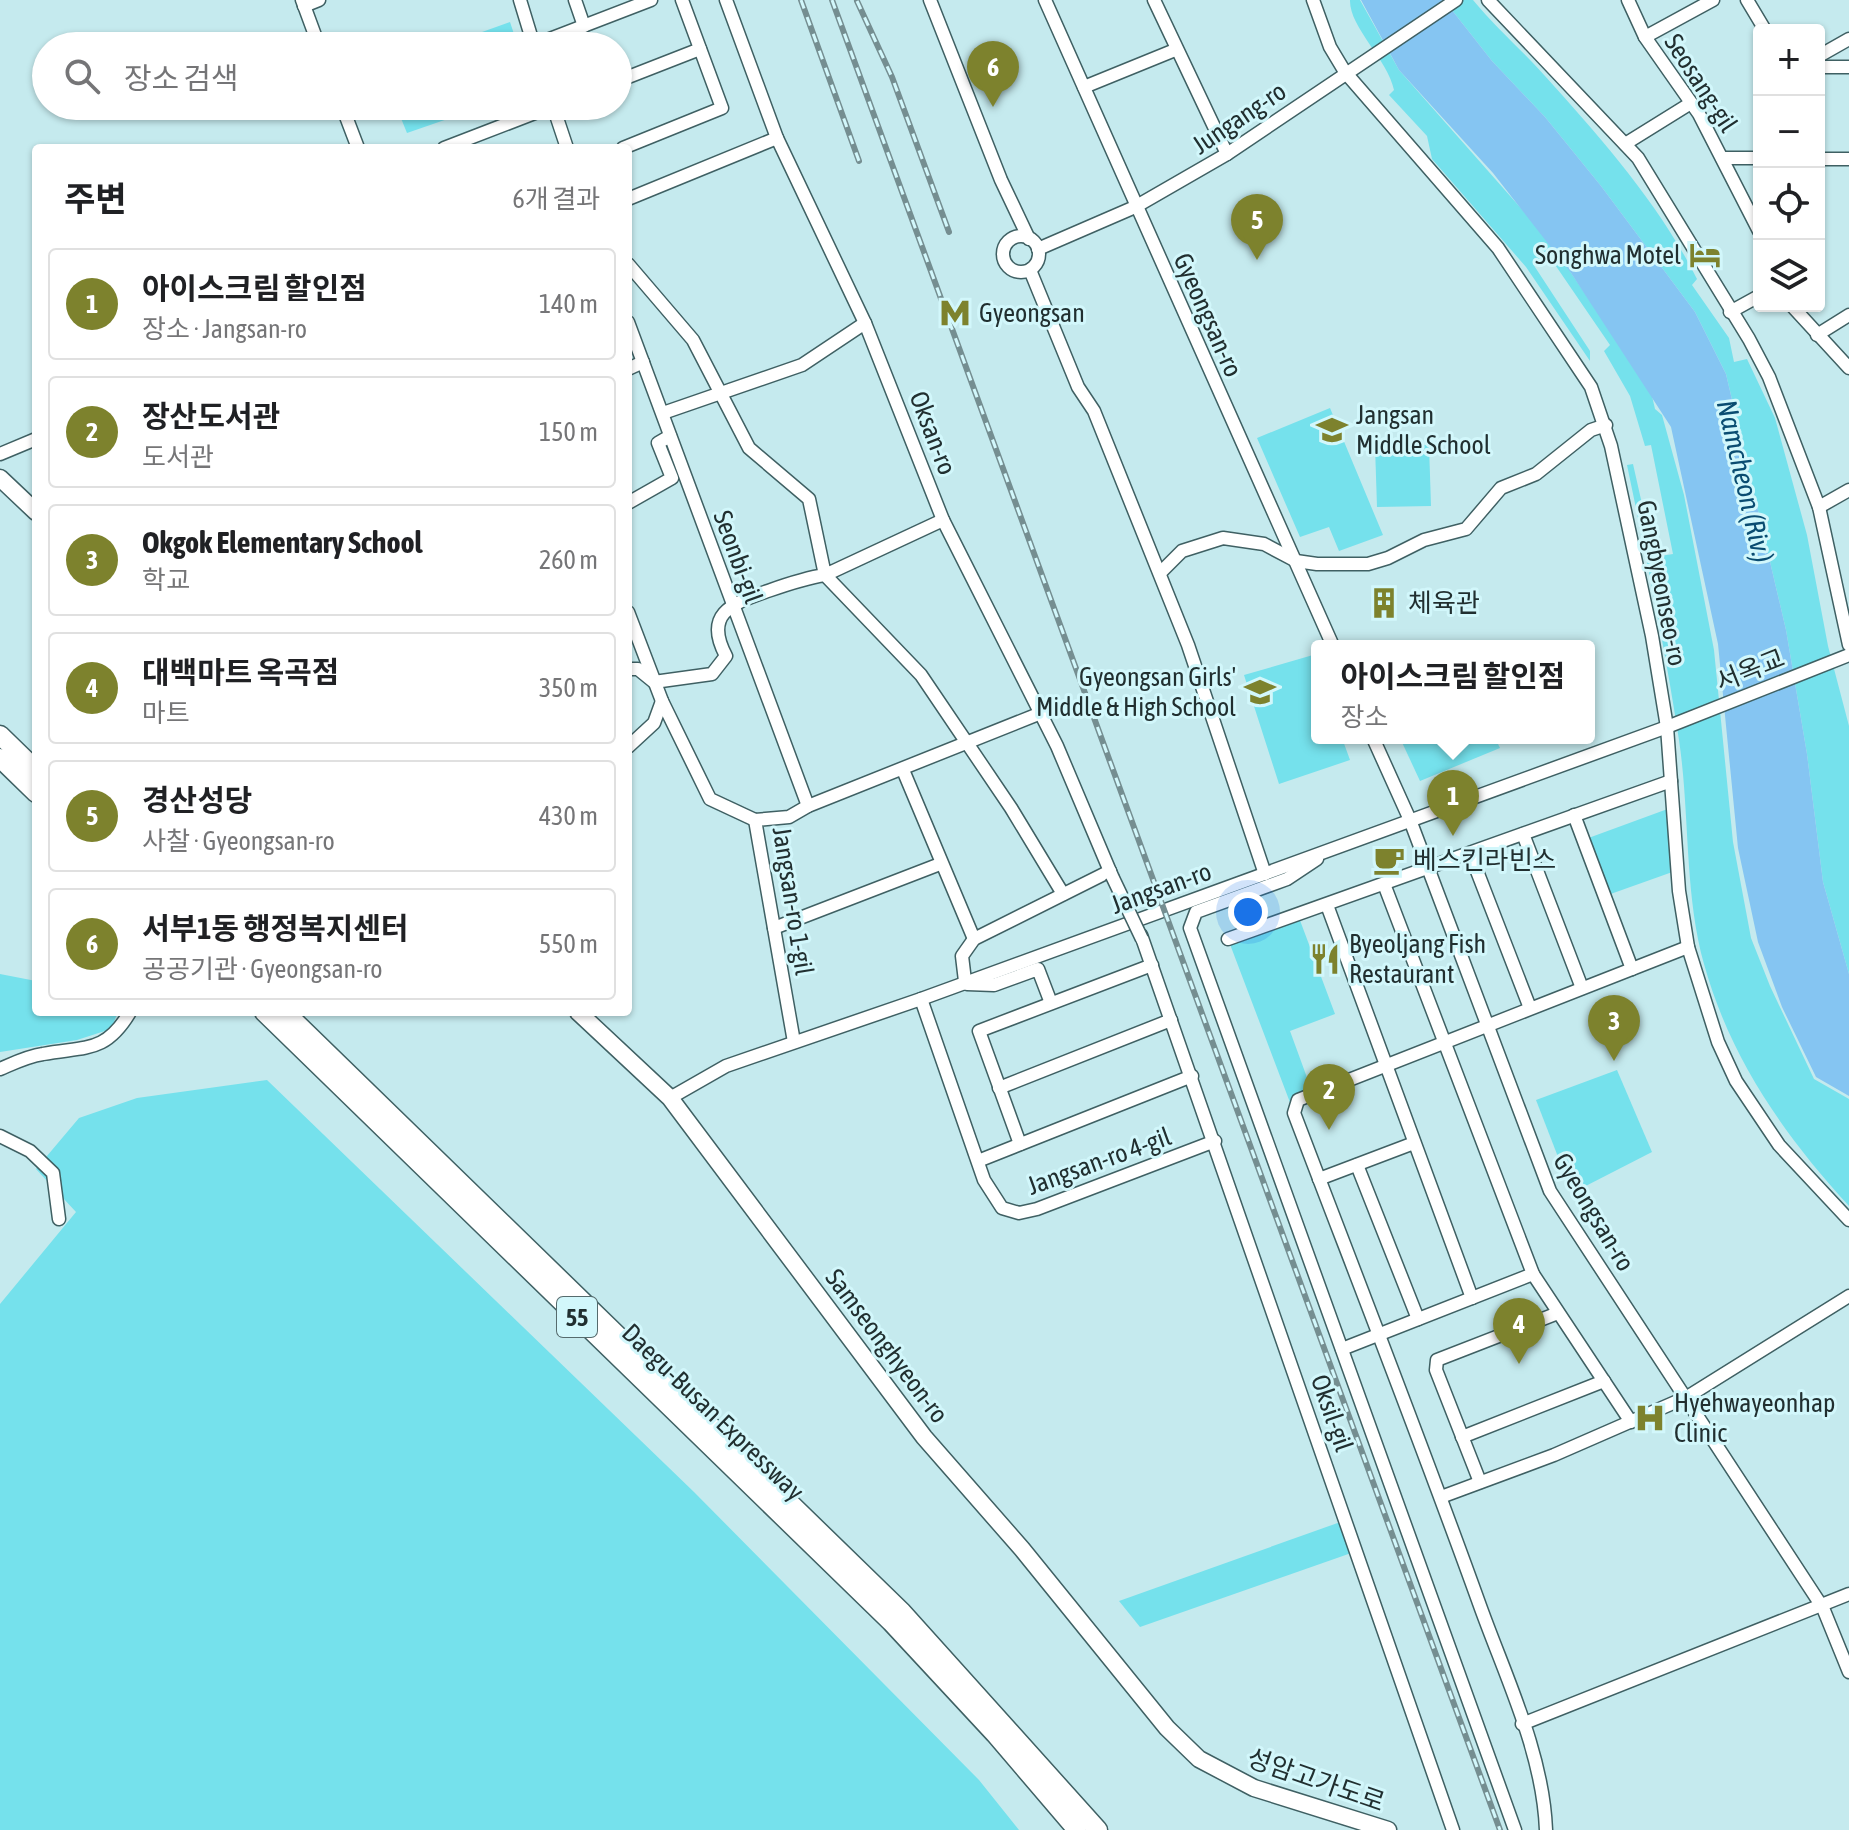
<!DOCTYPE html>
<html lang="ko">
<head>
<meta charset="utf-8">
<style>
  body { margin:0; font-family:"Asap Condensed","Noto Sans KR",sans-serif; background:#f2f2f2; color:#202124 }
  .controls { position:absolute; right:24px; top:24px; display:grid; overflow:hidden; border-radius:8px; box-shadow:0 2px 6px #0004 }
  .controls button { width:72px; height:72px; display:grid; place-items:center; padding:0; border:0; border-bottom:2px solid #e0e0e0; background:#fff; color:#202124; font:40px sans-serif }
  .you { position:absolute; left:1248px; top:912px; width:28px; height:28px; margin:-20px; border:6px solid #fff; border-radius:50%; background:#1a73e8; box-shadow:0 0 0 12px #1a73e833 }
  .badge { display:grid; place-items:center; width:52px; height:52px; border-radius:50%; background:#7d822d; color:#fff; font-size:26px; font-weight:700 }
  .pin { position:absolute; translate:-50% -66px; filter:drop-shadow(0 2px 4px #0008) }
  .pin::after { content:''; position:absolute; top:42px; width:28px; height:24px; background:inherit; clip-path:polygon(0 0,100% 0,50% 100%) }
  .popup { position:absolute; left:1311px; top:640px; width:284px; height:104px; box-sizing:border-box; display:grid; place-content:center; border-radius:8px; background:#fff; filter:drop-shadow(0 2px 6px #0005); font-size:26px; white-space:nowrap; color:#757577 }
  .popup b { font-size:30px; color:#202124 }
  .popup::after { content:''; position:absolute; left:50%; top:100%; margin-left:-16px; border:16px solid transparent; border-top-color:#fff }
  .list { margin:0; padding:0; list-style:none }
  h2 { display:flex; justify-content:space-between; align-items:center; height:104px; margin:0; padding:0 32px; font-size:34px }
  h2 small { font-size:26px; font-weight:400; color:#757577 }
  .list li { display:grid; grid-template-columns:52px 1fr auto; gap:24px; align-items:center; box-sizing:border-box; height:112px; margin:0 16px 16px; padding:0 16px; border:2px solid #e0e0e0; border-radius:8px }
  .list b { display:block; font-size:30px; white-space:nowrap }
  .list p { margin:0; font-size:26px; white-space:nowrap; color:#757577 }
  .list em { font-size:26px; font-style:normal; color:#757577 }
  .icon { flex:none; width:44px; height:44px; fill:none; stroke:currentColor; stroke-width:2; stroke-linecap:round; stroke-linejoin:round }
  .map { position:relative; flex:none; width:1849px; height:1830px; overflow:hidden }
  .search { position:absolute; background:#fff; box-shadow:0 2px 6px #0004; left:32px; top:32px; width:600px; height:88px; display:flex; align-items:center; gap:20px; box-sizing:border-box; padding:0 28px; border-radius:44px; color:#757577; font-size:30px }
  .panel { position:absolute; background:#fff; box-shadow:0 2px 6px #0004; left:32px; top:144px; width:600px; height:872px; border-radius:8px }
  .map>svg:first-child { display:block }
</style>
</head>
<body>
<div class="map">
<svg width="1849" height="1830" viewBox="0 0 1849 1830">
  <rect width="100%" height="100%" fill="#c5eaee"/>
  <g fill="#75e1ec">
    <path d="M 1350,0 L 1360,0 L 1399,70 L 1548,239 L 1624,351 L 1652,396 L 1655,409 L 1662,415 L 1684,495 L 1714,650 L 1733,842 L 1751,938 L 1770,986 L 1814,1079 L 1849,1099 L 1849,1206 C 1784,1135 1730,1058 1704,964 C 1684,891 1690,814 1679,740 C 1665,648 1646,556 1627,465 L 1633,464 L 1654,557 L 1673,554 L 1651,445 L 1645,446 L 1630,396 L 1604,351 L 1610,345 L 1547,253 L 1533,264 L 1590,351 L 1590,361 L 1526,267 L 1432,159 L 1427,136 L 1389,95 L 1394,90 C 1388,60 1349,27 1350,0 Z"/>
    <path d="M 1444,0 L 1473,0 C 1495,27 1522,50 1545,76 C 1601,138 1660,205 1697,279 L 1692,285 L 1729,338 L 1734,362 L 1747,359 L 1775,418 L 1807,535 L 1828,646 L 1849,726 L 1849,974 L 1823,882 L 1807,754 L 1786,630 L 1726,374 L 1695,312 L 1601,186 L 1545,117 L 1492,61 Z"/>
    <path d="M 510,22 L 518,46 L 443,46 Z"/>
    <path d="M 396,106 L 485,106 L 407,133 Z"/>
    <path d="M 1330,408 L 1383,535 L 1339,551 L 1329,527 L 1300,537 L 1257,438 Z"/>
    <path d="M 1429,445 L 1431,506 L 1377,507 L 1375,446 Z"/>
    <path d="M 1313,655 L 1317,665 L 1317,738 L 1342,738 L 1350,760 L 1279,784 L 1244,675 Z"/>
    <path d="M 1400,738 L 1495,738 L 1500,748 L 1420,781 Z"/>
    <path d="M 1673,807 L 1678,870 L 1605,896 L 1583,840 Z"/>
    <path d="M 1298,915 L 1335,1014 L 1290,1031 L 1313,1094 L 1294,1113 L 1228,939 Z"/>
    <path d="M 0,974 L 36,981 L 36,1012 L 118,1012 L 111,1029 L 77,1040 L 0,1052 Z"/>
    <path d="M 1617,1070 L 1652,1152 L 1572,1193 L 1536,1100 Z"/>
    <path d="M 267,1080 L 694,1492 L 979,1780 L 1019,1830 L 0,1830 L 0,1304 L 76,1212 L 36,1169 L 79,1118 L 137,1098 Z"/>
    <path d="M 1346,1520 L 1357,1551 L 1140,1627 L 1119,1601 Z"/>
  </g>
  <path fill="#85c5f2" d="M 1361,0 L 1444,0 L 1492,61 L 1545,117 L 1601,186 L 1695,312 L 1726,374 L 1786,630 L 1807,754 L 1823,882 L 1849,974 L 1849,1096 L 1816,1077 L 1782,1007 L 1758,942 L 1738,848 L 1718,644 L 1671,427 L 1571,273 L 1493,173 L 1399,70 Z"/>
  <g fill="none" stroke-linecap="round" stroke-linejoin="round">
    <defs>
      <g id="minor">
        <path d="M 302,0 L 319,46"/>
        <path d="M 520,0 L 534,46"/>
        <path d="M 575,0 L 584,26"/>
        <path d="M 726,0 L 777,138 L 865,323 L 943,520 L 1057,746 L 1112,876"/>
        <path d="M 930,0 L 1001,180 L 1029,239"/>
        <path d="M 1045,0 L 1333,646"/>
        <path d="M 1154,0 L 1227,154"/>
        <path d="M 1313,0 L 1330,47 L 1345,72 L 1498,248 L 1591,387 L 1611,446 L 1652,636 L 1667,727 L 1679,891 L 1688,947 L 1718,1042 L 1736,1081 L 1779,1145 L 1849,1220"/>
        <path d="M 1488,0 L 1638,158 L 1749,339 L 1769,377 L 1819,507 L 1849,645"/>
        <path d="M 1628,0 L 1645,37 L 1699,114 L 1759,231"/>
        <path d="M 1747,0 L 1765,30"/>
        <path d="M 304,6 L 319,0"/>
        <path d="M 1645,37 L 1713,0"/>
        <path d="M 534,45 L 651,0"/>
        <path d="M 1819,56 L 1849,39"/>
        <path d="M 1819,67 L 1849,67"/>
        <path d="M 618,81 L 700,49"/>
        <path d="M 1084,87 L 1175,50"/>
        <path d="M 342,106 L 358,148"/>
        <path d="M 553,106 L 567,148"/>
        <path d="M 1625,144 L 1691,103"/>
        <path d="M 444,148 L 553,106"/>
        <path d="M 623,148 L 722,108 L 682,0"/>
        <path d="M 1722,158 L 1759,158"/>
        <path d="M 1819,159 L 1849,159"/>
        <path d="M 628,199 L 777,138"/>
        <circle cx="1021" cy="254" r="18"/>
        <path d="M 1038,249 L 1135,207 L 1227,154 L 1456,0"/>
        <path d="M 628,264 L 693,340 L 749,448 L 809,499 L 825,575 L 943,520"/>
        <path d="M 1030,270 L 1078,387 L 1094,411 L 1188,645 L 1265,874"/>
        <path d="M 1792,306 L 1849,368"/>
        <path d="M 1730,312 L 1759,296"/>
        <path d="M 628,322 L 808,806"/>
        <path d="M 1817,335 L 1849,315"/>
        <path d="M 628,369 L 643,362"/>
        <path d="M 663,413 L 802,365 L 865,323"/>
        <path d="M 0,454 L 36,439"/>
        <path d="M 628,503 L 672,478 L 658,443 L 670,436"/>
        <path d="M 1819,507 L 1849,490"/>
        <path d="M 1160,573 L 1182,551 L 1223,538 L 1264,544 L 1296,561 L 1317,564 L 1368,564 L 1388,558 L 1424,540 L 1466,529 L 1501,488 L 1536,474 L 1591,430 L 1606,425"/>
        <path d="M 628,612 L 662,701 L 710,799 L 755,820"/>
        <path d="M 628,669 L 638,669 L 654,682 L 712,674 L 726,656 C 704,615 730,604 765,592 C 785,585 804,578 825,575 L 921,675 L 1011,808 L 1063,894"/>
        <path d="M 1373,738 L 1410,820 L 1550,1191 L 1823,1608 L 1849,1672"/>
        <path d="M 628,747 L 654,723 L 662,701"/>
        <path d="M 903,770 L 974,939"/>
        <path d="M 1574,815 L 1632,969"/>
        <path d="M 1523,834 L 1582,988"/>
        <path d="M 1470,853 L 1530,1008"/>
        <path d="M 1317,859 L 1287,879 L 1196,912 L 1190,928 L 1515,1830"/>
        <path d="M 1384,884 L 1533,1274 L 1631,1422"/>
        <path d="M 1327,905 L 1472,1298"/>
        <path d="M 774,928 L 940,864"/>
        <path d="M 1141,935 L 1453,1830"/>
        <path d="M 1228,939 L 1671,781"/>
        <path d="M 965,981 L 962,956 L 974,939 L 1110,871"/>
        <path d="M 967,984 L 994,985 L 1038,969 L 1051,1003"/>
        <path d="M 921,999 L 984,1180 L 1002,1208 L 1019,1213 L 1037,1209 L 1215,1141"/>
        <path d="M 794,1042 L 755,820 L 789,817 L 808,806 L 1041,713"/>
        <path d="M 0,1069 C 14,1063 28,1056 43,1054 C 85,1046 105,1054 130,1012"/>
        <path d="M 999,1088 L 1171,1020"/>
        <path d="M 670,1098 L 726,1066 L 921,999 L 1667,727 L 1849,655"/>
        <path d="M 0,1136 L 30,1151 L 53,1173 L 59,1219"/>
        <path d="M 1020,1144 L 979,1031 L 1152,965"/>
        <path d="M 978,1161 L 1192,1076"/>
        <path d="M 1357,1165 L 1418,1319"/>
        <path d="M 1319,1179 L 1414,1143"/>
        <path d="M 1342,1349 L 1533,1274"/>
        <path d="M 1462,1437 L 1604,1381"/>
        <path d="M 1480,1482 L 1436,1370 L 1437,1360 L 1558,1313"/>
        <path d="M 1441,1497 L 1554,1455 L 1687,1397 L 1849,1296"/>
        <path d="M 1522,1724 L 1849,1594"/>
        <path d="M 1546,1830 C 1543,1752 1505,1676 1479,1603 C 1420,1439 1356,1276 1294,1113 L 1298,1100 L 1688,947"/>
      </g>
      <g id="major">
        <path d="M 0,478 L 36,512"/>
        <path d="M 578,1012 L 670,1098 L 924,1437 L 1022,1549 L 1167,1728 L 1199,1759 L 1254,1788 L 1388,1830"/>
      </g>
      <g id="highway">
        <path d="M 0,735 L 36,770"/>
        <path d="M 0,758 L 36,793"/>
        <path d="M 264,1012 L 891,1622 L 995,1734 L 1077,1830"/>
        <path d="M 285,1012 L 902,1612 L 1098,1830"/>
      </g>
    </defs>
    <use href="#minor" stroke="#3f6063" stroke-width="15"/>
    <use href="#major" stroke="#3f6063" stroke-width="19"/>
    <use href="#highway" stroke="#3f6063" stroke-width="21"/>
    <use href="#minor" stroke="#fff" stroke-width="12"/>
    <use href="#major" stroke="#fff" stroke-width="16"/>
    <use href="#highway" stroke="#fff" stroke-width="18"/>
    <defs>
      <g id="rail">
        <path d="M 801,0 L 859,161"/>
        <path d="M 832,0 L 1500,1830"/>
        <path d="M 857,1 L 892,77 L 949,232"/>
      </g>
    </defs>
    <use href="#rail" stroke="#758e91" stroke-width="6"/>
    <use href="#rail" stroke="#d2f7fb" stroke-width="3" stroke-dasharray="9" stroke-linecap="butt"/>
    <defs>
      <path id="minor-bridge" d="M 1112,876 L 1142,939"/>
    </defs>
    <use href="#minor-bridge" stroke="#3f6063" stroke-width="15" stroke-linecap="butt"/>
    <use href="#minor-bridge" stroke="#fff" stroke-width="12"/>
  </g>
  <defs>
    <symbol id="hotel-bare" viewBox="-9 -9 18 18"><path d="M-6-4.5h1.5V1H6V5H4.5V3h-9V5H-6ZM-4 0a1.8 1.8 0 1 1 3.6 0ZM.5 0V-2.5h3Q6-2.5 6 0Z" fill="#7d822d" stroke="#d2f7fb" stroke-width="2.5" paint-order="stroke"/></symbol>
    <symbol id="metro-bare" viewBox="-9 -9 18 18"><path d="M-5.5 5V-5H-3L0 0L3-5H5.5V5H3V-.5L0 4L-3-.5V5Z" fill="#7d822d" stroke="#d2f7fb" stroke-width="2.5" paint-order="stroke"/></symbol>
    <symbol id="school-bare" viewBox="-9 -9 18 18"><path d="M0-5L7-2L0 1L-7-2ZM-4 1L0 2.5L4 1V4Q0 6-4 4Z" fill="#7d822d" stroke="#d2f7fb" stroke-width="2.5" paint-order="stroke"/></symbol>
    <symbol id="building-bare" viewBox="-9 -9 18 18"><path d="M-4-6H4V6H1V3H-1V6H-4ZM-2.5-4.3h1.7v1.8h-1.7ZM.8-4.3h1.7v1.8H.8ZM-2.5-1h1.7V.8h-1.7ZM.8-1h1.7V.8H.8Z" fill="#7d822d" stroke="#d2f7fb" stroke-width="2.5" paint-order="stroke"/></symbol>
    <symbol id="cafe-bare" viewBox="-9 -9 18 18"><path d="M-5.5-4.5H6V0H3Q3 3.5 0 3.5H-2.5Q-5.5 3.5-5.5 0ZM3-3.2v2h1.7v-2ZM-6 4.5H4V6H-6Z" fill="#7d822d" stroke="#d2f7fb" stroke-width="2.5" paint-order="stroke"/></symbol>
    <symbol id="restaurant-bare" viewBox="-9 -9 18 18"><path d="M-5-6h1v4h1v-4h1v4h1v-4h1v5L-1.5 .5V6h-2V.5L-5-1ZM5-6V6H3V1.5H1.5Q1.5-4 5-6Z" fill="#7d822d" stroke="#d2f7fb" stroke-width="2.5" paint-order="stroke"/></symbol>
    <symbol id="hospital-bare" viewBox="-9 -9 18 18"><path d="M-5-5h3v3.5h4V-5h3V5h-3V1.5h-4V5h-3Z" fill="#7d822d" stroke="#d2f7fb" stroke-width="2.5" paint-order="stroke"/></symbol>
  </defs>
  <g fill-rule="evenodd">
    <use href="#hotel-bare" x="1683" y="233" width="44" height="44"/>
    <use href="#metro-bare" x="933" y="291" width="44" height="44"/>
    <use href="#school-bare" x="1310" y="408" width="44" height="44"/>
    <use href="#building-bare" x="1362" y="581" width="44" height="44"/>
    <use href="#school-bare" x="1238" y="670" width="44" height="44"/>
    <use href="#cafe-bare" x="1367" y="838" width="44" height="44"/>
    <use href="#restaurant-bare" x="1303" y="937" width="44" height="44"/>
    <use href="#hospital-bare" x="1628" y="1396" width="44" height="44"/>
  </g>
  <g text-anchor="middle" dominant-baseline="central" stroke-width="6" stroke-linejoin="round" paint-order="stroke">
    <rect fill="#d2f7fb" stroke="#566b6d" stroke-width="2" x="557" y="1297" width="40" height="40" rx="6"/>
    <g font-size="24" font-weight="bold" fill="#212f30">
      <text x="577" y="1317">55</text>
    </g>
    <g font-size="26" fill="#212f30" stroke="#d2f7fb">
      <text transform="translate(1701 83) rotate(57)">Seosang-gil</text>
      <text transform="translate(1239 118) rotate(-34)">Jungang-ro</text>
      <text transform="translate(1208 315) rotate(66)">Gyeongsan-ro</text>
      <text transform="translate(933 433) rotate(69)">Oksan-ro</text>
      <text transform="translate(738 557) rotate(70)">Seonbi-gil</text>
      <text transform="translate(1662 583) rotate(79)">Gangbyeonseo-ro</text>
      <text transform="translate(1750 670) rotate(-22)">서옥교</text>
      <text transform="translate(1161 888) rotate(-20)">Jangsan-ro</text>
      <text transform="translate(793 901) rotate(81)">Jangsan-ro 1-gil</text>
      <text transform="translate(1099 1161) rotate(-20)">Jangsan-ro 4-gil</text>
      <text transform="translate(1594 1212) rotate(59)">Gyeongsan-ro</text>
      <text transform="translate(887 1346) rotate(53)">Samseonghyeon-ro</text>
      <text transform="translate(713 1412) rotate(44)">Daegu-Busan Expressway</text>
      <text transform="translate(1332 1413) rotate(71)">Oksil-gil</text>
      <text transform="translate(1316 1780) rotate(19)">성암고가도로</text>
    </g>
    <g font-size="26" fill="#212f30" stroke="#d2f7fb" text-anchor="start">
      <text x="1681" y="255" text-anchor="end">Songhwa Motel</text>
      <text x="979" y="313">Gyeongsan</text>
      <text x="1356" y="415">Jangsan<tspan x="1356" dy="30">Middle School</tspan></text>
      <text x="1408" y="603">체육관</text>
      <text x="1236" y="677" text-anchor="end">Gyeongsan Girls'<tspan x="1236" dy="30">Middle &amp; High School</tspan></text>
      <text x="1413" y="860">베스킨라빈스</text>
      <text x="1349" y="944">Byeoljang Fish<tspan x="1349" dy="30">Restaurant</tspan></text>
      <text x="1674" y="1403">Hyehwayeonhap<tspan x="1674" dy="30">Clinic</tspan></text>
    </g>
    <g font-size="28" font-style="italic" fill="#0a4c71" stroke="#d2f7fb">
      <text transform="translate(1745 481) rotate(77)">Namcheon (Riv.)</text>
    </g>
  </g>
</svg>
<div class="controls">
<button>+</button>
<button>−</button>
<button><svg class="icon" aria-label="locate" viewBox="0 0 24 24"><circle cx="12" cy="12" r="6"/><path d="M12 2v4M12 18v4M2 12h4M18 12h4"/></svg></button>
<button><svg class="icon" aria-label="layers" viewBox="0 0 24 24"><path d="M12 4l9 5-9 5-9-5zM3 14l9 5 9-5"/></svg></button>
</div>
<div class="you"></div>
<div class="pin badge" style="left:1453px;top:836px">1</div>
<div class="popup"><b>아이스크림 할인점</b>장소</div>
<div class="pin badge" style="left:1329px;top:1130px">2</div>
<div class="pin badge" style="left:1614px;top:1061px">3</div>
<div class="pin badge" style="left:1519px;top:1364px">4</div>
<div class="pin badge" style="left:1257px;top:260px">5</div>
<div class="pin badge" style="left:993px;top:107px">6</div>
<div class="search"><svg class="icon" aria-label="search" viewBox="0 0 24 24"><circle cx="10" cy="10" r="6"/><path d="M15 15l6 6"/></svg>장소 검색</div>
<section class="panel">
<h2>주변<small>6개 결과</small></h2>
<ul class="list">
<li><span class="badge">1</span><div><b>아이스크림 할인점</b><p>장소 · Jangsan-ro</p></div><em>140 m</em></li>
<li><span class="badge">2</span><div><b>장산도서관</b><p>도서관</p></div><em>150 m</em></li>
<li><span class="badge">3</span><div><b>Okgok Elementary School</b><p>학교</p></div><em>260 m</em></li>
<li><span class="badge">4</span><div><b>대백마트 옥곡점</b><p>마트</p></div><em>350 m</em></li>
<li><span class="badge">5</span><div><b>경산성당</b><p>사찰 · Gyeongsan-ro</p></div><em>430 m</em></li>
<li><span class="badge">6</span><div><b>서부1동 행정복지센터</b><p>공공기관 · Gyeongsan-ro</p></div><em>550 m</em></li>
</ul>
</section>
</div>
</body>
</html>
